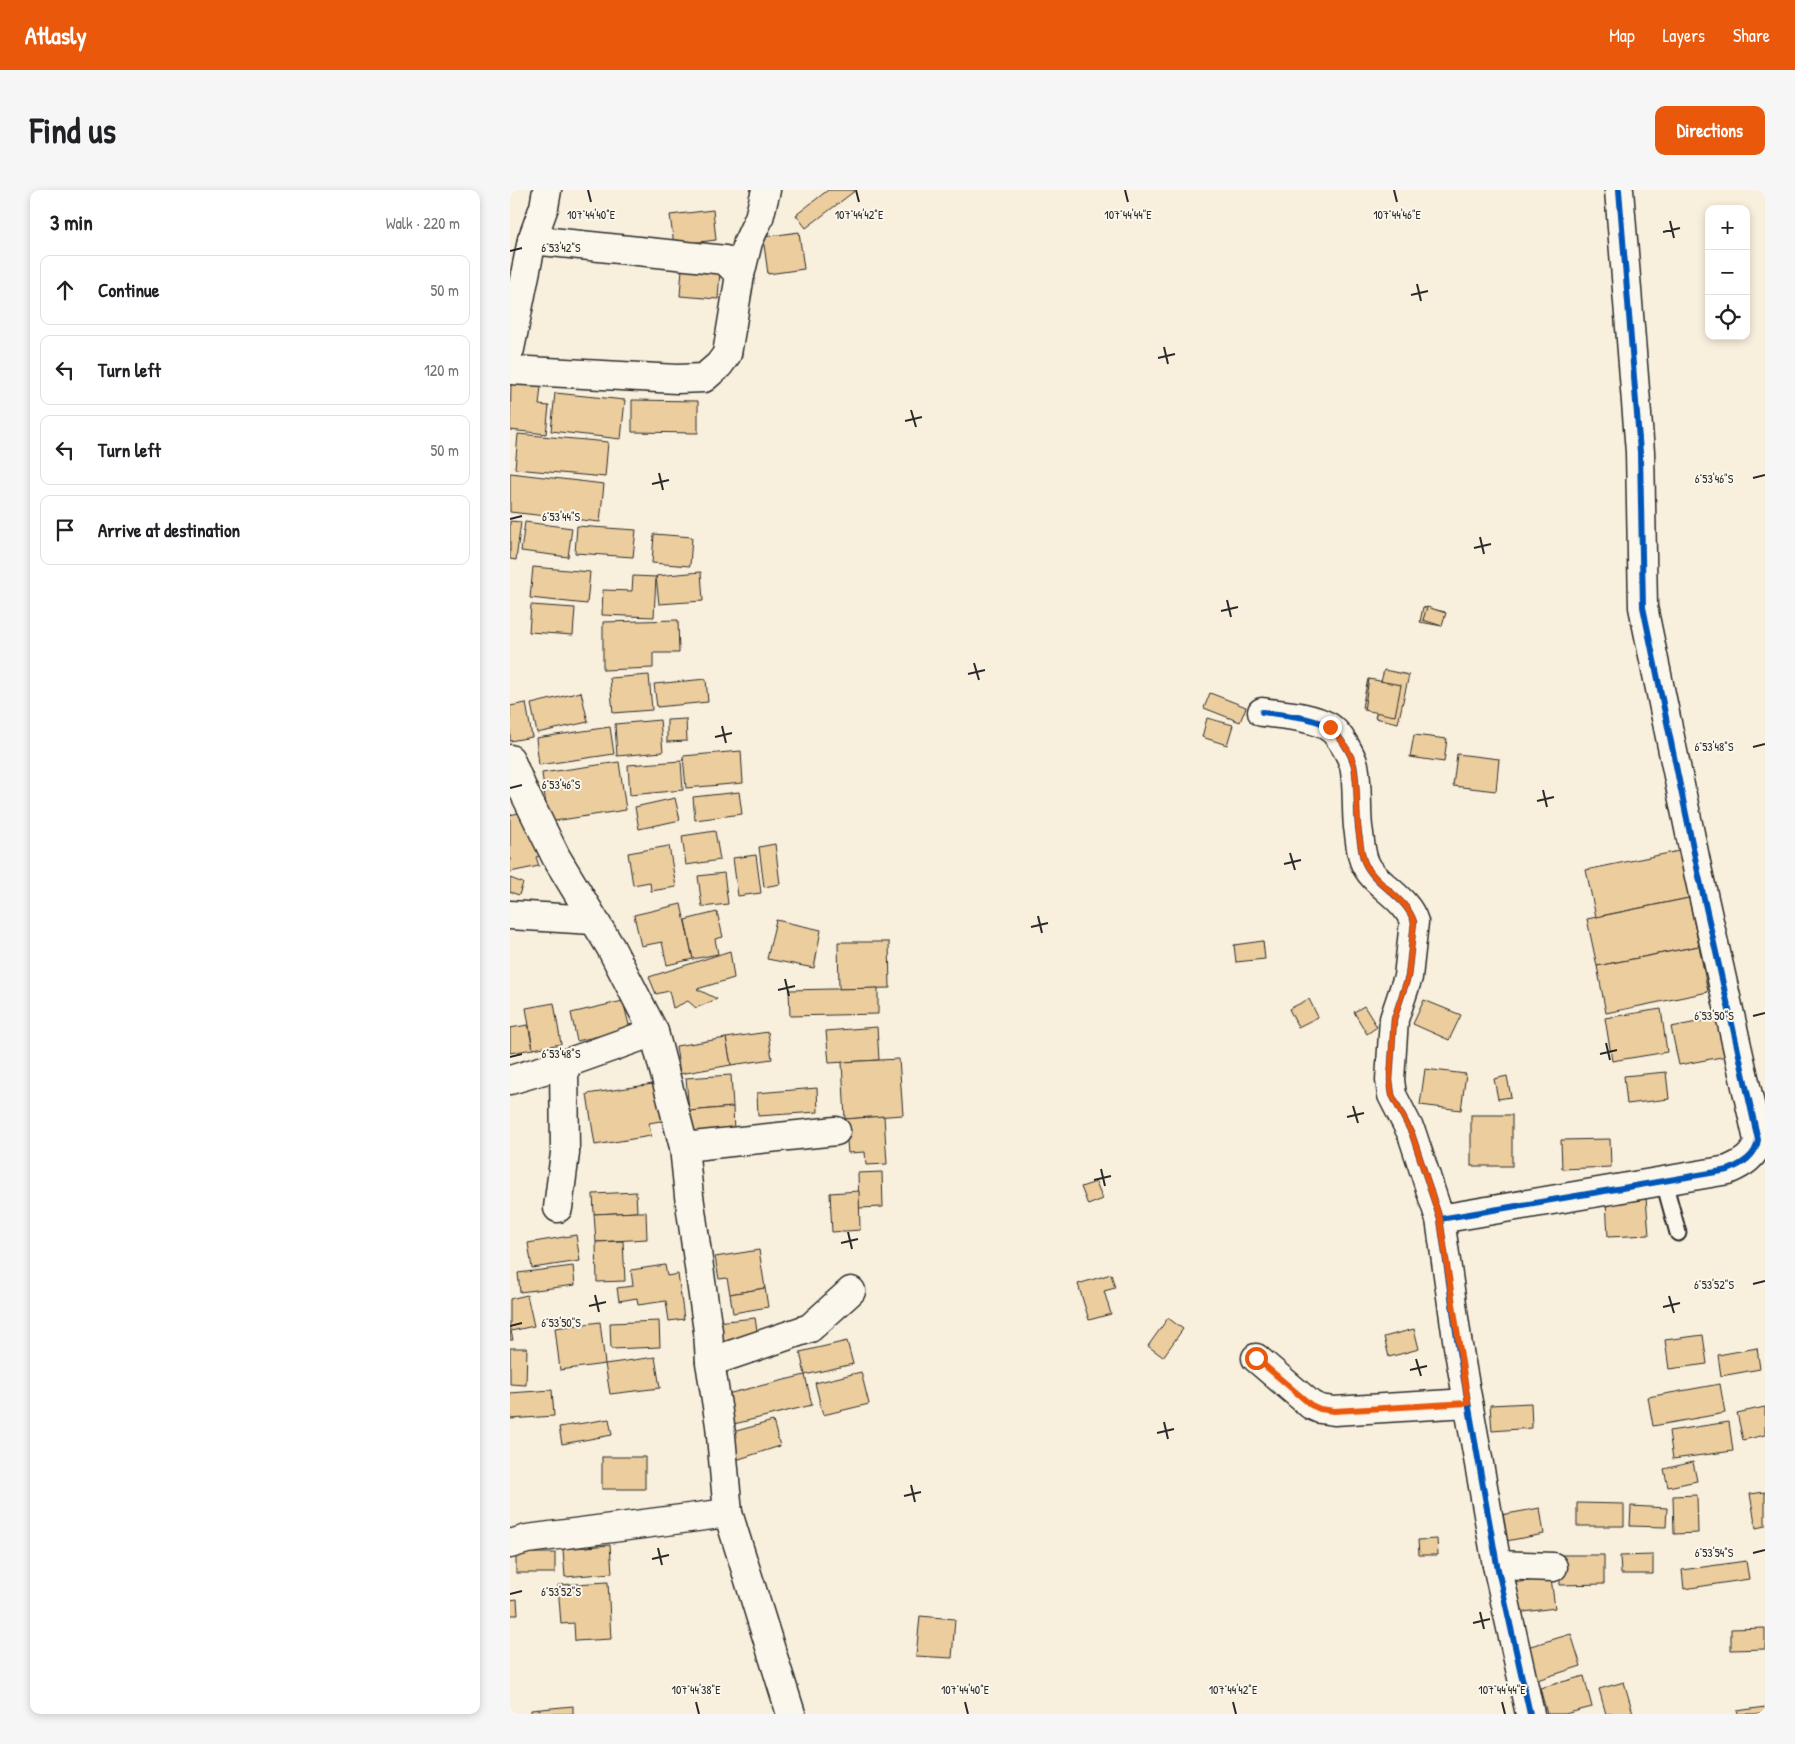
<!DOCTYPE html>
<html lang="en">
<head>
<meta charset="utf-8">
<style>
  body { margin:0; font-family:"Patrick Hand",sans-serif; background:#f6f6f6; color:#202124 }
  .controls { position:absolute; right:15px; top:15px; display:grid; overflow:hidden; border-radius:10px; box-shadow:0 2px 8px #0003 }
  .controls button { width:45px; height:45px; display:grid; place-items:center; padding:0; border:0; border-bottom:1px solid #e0e0e0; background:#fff; color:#202124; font:25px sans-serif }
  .stop { position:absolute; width:15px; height:15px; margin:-11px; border:4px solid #ea580c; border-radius:50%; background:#fff }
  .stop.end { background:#ea580c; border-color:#fff; box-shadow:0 1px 5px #0008 }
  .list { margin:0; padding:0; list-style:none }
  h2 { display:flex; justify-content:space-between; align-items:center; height:65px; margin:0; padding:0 20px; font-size:21px }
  h2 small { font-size:16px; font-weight:400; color:#757577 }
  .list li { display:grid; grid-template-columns:32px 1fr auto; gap:15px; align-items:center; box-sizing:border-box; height:70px; margin:0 10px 10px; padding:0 10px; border:1px solid #e0e0e0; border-radius:10px }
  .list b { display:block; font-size:19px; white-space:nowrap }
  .list em { font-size:16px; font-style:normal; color:#757577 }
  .icon { flex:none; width:28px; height:28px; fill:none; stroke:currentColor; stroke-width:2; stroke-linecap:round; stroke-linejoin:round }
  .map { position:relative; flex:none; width:1255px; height:1524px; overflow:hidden; border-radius:10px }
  header { display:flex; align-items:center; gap:30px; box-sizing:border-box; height:70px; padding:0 25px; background:#ea580c; color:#fff }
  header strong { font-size:24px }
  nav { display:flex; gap:28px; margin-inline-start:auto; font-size:18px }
  .intro { display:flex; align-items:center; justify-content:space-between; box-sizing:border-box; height:120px; padding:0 30px }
  h1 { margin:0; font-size:35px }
  .button { padding:12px 22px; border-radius:10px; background:#ea580c; color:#fff; font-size:18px; font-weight:700 }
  main { display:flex; gap:30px; padding:0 30px }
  aside { flex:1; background:#fff; border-radius:10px; box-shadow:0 2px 8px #0003 }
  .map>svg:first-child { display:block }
</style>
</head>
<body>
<header>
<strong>Atlasly</strong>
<nav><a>Map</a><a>Layers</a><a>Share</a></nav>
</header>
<div class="intro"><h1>Find us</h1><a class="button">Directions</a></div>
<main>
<aside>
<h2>3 min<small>Walk · 220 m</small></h2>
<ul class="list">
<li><svg class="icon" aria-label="ahead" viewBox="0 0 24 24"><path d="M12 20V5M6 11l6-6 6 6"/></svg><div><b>Continue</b></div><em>50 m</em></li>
<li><svg class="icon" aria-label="left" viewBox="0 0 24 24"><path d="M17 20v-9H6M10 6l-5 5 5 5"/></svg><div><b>Turn left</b></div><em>120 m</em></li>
<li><svg class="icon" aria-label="left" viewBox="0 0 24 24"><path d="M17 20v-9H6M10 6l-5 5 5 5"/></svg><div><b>Turn left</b></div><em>50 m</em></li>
<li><svg class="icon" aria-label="arrive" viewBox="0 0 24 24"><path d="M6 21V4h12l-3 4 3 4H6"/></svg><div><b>Arrive at destination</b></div></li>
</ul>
</aside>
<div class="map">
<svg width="1255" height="1524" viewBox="0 0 1255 1524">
  <rect width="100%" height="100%" fill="#f8efdc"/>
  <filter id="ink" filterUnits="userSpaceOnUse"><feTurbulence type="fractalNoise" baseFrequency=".02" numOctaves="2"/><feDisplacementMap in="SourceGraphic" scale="10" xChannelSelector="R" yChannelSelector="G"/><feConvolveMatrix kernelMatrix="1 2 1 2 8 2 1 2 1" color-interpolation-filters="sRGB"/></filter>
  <g filter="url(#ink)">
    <g fill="#eccd9e" stroke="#2b2b2b">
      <path d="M 318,0 L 346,0 L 296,38 L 286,25 Z"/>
      <path d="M 203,20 L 206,50 L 164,55 L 160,25 Z"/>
      <path d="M 289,42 L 294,79 L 258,84 L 253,47 Z"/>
      <path d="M 172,78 L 210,81 L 208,109 L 170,106 Z"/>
      <path d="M 1,193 L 31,196 L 29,215 L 39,216 L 36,244 L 0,240 Z"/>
      <path d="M 45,203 L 115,210 L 111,249 L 41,241 Z"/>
      <path d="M 122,210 L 188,211 L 188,243 L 122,242 Z"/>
      <path d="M 8,244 L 98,252 L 95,287 L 5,279 Z"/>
      <path d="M 0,283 L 94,294 L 90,332 L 0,322 Z"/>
      <path d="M 0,331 L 11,332 L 6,370 L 0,369 Z"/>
      <path d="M 15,332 L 62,338 L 58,367 L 11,361 Z"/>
      <path d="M 67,336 L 126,340 L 123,367 L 65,363 Z"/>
      <path d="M 144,344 L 182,347 L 180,376 L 142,373 Z"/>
      <path d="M 23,377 L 80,382 L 77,414 L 20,408 Z"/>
      <path d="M 191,382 L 193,411 L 149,414 L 146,386 Z"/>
      <path d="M 123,386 L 146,387 L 144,427 L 92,425 L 93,400 L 122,401 Z"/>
      <path d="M 21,415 L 65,418 L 63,445 L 19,442 Z"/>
      <path d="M 913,417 L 935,422 L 932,436 L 910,432 Z"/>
      <path d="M 917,417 L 936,423 L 932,436 L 913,430 Z"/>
      <path d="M 168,430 L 169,463 L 143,463 L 143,478 L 93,480 L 93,432 Z"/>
      <path d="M 874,480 L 899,485 L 888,533 L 865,528 L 867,520 L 852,517 L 858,489 L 871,492 Z"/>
      <path d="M 139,485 L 142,520 L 103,523 L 100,488 Z"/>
      <path d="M 196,489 L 198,512 L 147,517 L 144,494 Z"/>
      <path d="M 859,489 L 891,495 L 885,526 L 854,520 Z"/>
      <path d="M 71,502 L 78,532 L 27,543 L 21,514 Z"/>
      <path d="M 700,503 L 736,517 L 730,532 L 694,518 Z"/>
      <path d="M 16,513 L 22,547 L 0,551 L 0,516 Z"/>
      <path d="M 697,528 L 723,535 L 717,555 L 692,547 Z"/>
      <path d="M 176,529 L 177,551 L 157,552 L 157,530 Z"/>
      <path d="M 150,530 L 153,562 L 107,566 L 105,534 Z"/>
      <path d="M 100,537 L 104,564 L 29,575 L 26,548 Z"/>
      <path d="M 904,545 L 937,549 L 934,572 L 900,567 Z"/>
      <path d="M 231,561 L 233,593 L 176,598 L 173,566 Z"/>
      <path d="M 947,564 L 989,569 L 986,601 L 943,596 Z"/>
      <path d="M 171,571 L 173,600 L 120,605 L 118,575 Z"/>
      <path d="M 109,572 L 116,620 L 38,632 L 32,583 Z"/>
      <path d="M 229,602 L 232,624 L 185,630 L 183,607 Z"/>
      <path d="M 165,608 L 170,630 L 129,639 L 125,617 Z"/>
      <path d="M 17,621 L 35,665 L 26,667 L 29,676 L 0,682 L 0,625 Z"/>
      <path d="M 205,641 L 210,670 L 176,675 L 172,646 Z"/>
      <path d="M 265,654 L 270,694 L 254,697 L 249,657 Z"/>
      <path d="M 159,656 L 166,697 L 141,701 L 140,692 L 123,695 L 118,663 Z"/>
      <path d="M 1169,661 L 1179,708 L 1086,727 L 1076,680 Z"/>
      <path d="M 246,665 L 251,703 L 228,706 L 223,668 Z"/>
      <path d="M 214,683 L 218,714 L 192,717 L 188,686 Z"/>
      <path d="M 0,688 L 13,693 L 9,705 L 0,702 Z"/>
      <path d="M 1179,708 L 1189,756 L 1087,776 L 1077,729 Z"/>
      <path d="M 171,714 L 183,769 L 157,775 L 152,752 L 131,756 L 124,725 Z"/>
      <path d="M 207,722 L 213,747 L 205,749 L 208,764 L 183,769 L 175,730 Z"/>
      <path d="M 266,730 L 311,740 L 304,778 L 257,769 Z"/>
      <path d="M 753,751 L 755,769 L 726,772 L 724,755 Z"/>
      <path d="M 328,752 L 379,752 L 380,798 L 329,799 Z"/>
      <path d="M 1189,756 L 1198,802 L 1096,823 L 1087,776 Z"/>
      <path d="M 220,761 L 224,788 L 187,799 L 207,809 L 186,818 L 178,811 L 163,818 L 159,801 L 146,804 L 139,787 Z"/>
      <path d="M 368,798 L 368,824 L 280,826 L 279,800 Z"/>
      <path d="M 799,809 L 808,827 L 788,837 L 779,819 Z"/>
      <path d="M 914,810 L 951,825 L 939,850 L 903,834 Z"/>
      <path d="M 113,811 L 120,839 L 67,851 L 61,823 Z"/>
      <path d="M 44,813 L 51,854 L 23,859 L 16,818 Z"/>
      <path d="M 854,816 L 867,837 L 857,844 L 844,822 Z"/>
      <path d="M 1151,819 L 1157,862 L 1102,871 L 1095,828 Z"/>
      <path d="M 1214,827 L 1222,865 L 1169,875 L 1161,837 Z"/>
      <path d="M 18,835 L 23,859 L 0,863 L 0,838 Z"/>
      <path d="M 367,837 L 369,870 L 319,873 L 316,841 Z"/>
      <path d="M 258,842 L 262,869 L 221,875 L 216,848 Z"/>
      <path d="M 216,848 L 221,875 L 170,884 L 166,856 Z"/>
      <path d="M 389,869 L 393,925 L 335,929 L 332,872 Z"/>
      <path d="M 915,879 L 956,884 L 951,920 L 910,915 Z"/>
      <path d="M 1156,882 L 1159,909 L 1117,914 L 1114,886 Z"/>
      <path d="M 221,885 L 223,917 L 179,921 L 176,888 Z"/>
      <path d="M 997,886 L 1001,907 L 988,909 L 984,889 Z"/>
      <path d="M 156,892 L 162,929 L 139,933 L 141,946 L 85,955 L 77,904 Z"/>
      <path d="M 307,898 L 308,922 L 248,926 L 247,903 Z"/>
      <path d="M 223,917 L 224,942 L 180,945 L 179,921 Z"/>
      <rect x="961" y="925" width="41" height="51"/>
      <path d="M 374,926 L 377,974 L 356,975 L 355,962 L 338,963 L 335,929 Z"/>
      <path d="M 1100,949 L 1101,977 L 1052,979 L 1051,950 Z"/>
      <path d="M 372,982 L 373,1017 L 349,1018 L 348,983 Z"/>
      <path d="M 586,992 L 593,1009 L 578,1015 L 571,997 Z"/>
      <path d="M 349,1001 L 350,1040 L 322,1042 L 320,1003 Z"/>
      <path d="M 126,1002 L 127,1022 L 84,1024 L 83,1004 Z"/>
      <path d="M 1136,1008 L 1139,1045 L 1098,1047 L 1096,1011 Z"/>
      <path d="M 127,1022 L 136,1022 L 137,1049 L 86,1052 L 84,1024 Z"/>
      <path d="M 66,1045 L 70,1071 L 22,1078 L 18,1053 Z"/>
      <path d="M 113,1051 L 115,1091 L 87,1092 L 86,1052 Z"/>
      <path d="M 249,1060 L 255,1098 L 220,1104 L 217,1088 L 209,1089 L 205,1067 Z"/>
      <path d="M 155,1075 L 157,1086 L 168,1084 L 174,1129 L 159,1131 L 156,1111 L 128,1115 L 127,1108 L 109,1111 L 107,1098 L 123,1096 L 121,1080 Z"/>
      <path d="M 63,1076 L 65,1095 L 10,1102 L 8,1083 Z"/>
      <path d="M 601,1084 L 605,1098 L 594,1101 L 601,1124 L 579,1130 L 568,1094 Z"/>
      <path d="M 255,1098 L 258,1117 L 223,1123 L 220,1104 Z"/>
      <path d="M 17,1105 L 24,1136 L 1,1141 L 3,1150 L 0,1150 L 0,1109 Z"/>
      <path d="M 245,1128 L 248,1147 L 209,1153 L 206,1132 Z"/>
      <path d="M 658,1128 L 673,1139 L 653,1167 L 638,1156 Z"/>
      <path d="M 149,1131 L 150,1157 L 101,1159 L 100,1133 Z"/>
      <path d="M 90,1132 L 95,1174 L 50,1180 L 45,1138 Z"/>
      <path d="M 904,1139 L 909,1159 L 879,1167 L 874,1147 Z"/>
      <path d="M 1193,1145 L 1197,1174 L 1159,1179 L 1155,1150 Z"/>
      <path d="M 337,1151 L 343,1174 L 295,1185 L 290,1162 Z"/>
      <path d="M 0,1158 L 17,1158 L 16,1195 L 0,1194 Z"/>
      <path d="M 1247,1158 L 1250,1179 L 1211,1186 L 1208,1165 Z"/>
      <path d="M 145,1167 L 150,1198 L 100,1204 L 95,1174 Z"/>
      <path d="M 351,1182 L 359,1214 L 313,1225 L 305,1193 Z"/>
      <path d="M 295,1185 L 302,1215 L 224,1234 L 217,1204 Z"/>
      <path d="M 1210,1194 L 1215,1223 L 1143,1236 L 1138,1207 Z"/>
      <path d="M 42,1200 L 44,1226 L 0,1229 L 0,1203 Z"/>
      <path d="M 1021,1213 L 1022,1238 L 982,1241 L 980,1215 Z"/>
      <path d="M 1255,1217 L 1255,1245 L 1233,1250 L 1227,1223 Z"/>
      <path d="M 99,1229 L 102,1245 L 52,1254 L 49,1237 Z"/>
      <path d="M 263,1231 L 270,1256 L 226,1270 L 219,1243 Z"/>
      <path d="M 1219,1232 L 1223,1261 L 1163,1269 L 1159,1241 Z"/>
      <rect x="92" y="1267" width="43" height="32"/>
      <path d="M 1183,1272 L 1187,1291 L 1158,1297 L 1154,1279 Z"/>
      <path d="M 1255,1302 L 1255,1336 L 1246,1338 L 1240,1304 Z"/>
      <path d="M 1187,1305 L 1188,1343 L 1164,1344 L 1163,1306 Z"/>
      <path d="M 1067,1313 L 1114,1314 L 1114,1336 L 1067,1336 Z"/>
      <path d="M 1121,1316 L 1157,1318 L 1156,1337 L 1120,1336 Z"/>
      <path d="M 1030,1318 L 1034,1344 L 996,1351 L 991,1325 Z"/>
      <path d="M 927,1349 L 928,1365 L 909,1365 L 908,1350 Z"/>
      <path d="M 100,1355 L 102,1383 L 55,1387 L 53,1359 Z"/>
      <rect x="6" y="1363" width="39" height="20"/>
      <path d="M 1050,1365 L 1094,1365 L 1094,1394 L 1050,1395 Z"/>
      <path d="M 1143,1365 L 1143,1384 L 1111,1384 L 1110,1366 Z"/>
      <path d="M 1236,1371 L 1239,1389 L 1174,1399 L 1172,1380 Z"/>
      <path d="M 1041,1388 L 1045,1418 L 1006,1423 L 1002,1393 Z"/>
      <path d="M 98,1392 L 101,1449 L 65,1451 L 64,1433 L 51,1434 L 48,1395 Z"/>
      <path d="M 7,1409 L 8,1425 L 0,1425 L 0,1410 Z"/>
      <path d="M 410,1426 L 445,1429 L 442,1468 L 406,1466 Z"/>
      <path d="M 1255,1438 L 1255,1459 L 1221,1460 L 1221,1439 Z"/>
      <path d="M 1061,1444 L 1071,1476 L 1024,1491 L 1014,1458 Z"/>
      <path d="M 1074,1486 L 1082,1517 L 1055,1524 L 1037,1524 L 1030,1498 Z"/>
      <path d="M 1114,1492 L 1123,1523 L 1096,1524 L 1089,1499 Z"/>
      <path d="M 63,1516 L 63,1524 L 21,1524 L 21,1520 Z"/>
      <path d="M 1255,1517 L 1255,1524 L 1228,1524 L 1227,1521 Z"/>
    </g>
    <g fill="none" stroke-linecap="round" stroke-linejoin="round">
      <defs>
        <path id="service" d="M 1154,992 L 1168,1043"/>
        <g id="minor">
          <path d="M 230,85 L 238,52 L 249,28 L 256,0"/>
          <path d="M 0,159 L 22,50 L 34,17 L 37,0"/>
          <path d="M 0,180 L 167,189 L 194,188 L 209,175 L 217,164 L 230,85 L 215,70 L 22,50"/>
          <path d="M 752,522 C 773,525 801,526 819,537 C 829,543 841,565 844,575 C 848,595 846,617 848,637 C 850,648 850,660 854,671 C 863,695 896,706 904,732 L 898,787 L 884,829 L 880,890 L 882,905 L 902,944 L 930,1029 L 948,1156 L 987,1375 L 1020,1524"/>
          <path d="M 0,569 L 13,600 L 46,667 L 101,758 L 144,842 L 174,957 L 179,1006 L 198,1141 L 200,1172 L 210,1235 L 218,1323 L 281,1524"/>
          <path d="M 0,725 L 83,730"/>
          <path d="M 0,890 L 54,874 L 144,842"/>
          <path d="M 174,957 L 326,941"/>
          <path d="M 48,1018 L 55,963 L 54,874"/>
          <path d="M 930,1029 L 1218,980 C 1232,974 1246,966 1248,950 L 1188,682 L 1133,417 L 1130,262 L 1109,0"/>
          <path d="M 746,1168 L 801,1215 L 810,1219 L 824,1221 L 958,1213"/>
          <path d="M 200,1172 L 300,1138 L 341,1101"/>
          <path d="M 0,1354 L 17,1349 L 218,1323"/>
          <path d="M 987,1375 L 1043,1377"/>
        </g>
      </defs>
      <use href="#service" stroke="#2b2b2b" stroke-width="19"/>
      <use href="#minor" stroke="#2b2b2b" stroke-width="31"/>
      <use href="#service" stroke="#fbf7ec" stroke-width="15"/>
      <use href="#minor" stroke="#fbf7ec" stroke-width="28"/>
      <defs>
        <g id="cycleway">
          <path d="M 752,522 C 773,525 801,526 819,537 C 829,543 841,565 844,575 C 848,595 846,617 848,637 C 850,648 850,660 854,671 C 863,695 896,706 904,732 L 898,787 L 884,829 L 880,890 L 882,905 L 902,944 L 930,1029 L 948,1156 L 987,1375 L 1020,1524"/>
          <path d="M 930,1029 L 1218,980 C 1232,974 1246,966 1248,950 L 1188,682 L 1133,417 L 1130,262 L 1109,0"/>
        </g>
      </defs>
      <use href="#cycleway" stroke="#fbf7ec" stroke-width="9"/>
      <use href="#cycleway" stroke="#0057b8" stroke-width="6"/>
    </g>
  </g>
  <g fill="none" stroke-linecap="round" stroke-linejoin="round" filter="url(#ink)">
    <path stroke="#ea580c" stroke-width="6" d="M 746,1168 L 801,1215 L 810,1219 L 824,1221 L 958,1213 L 930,1029 L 902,944 L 882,905 L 880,890 L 884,829 L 898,787 L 904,732 C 896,706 864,695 854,671 C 851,663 851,653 849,645 C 846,622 848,598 844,576 C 841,561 830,548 820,537"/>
  </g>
  <path fill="none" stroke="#2b2b2b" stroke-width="2" d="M 78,0 L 81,12M 346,0 L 349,12M 615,0 L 618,12M 884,0 L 887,12M 1160,31 L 1164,48M 1153,42 L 1170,38M 0,61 L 12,58M 907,94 L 911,111M 901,105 L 918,101M 654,157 L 658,174M 648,168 L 665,164M 401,220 L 406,237M 395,231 L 412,227M 149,283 L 153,300M 1243,288 L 1255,285M 142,294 L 159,290M 0,329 L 12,326M 970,347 L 974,364M 964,358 L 981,354M 717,410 L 721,427M 711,421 L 728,417M 464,473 L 469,490M 458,484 L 475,480M 212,536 L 216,553M 205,547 L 222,543M 1243,557 L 1255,554M 0,598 L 12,595M 1033,600 L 1037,617M 1027,611 L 1044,607M 780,663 L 785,680M 774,674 L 791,670M 528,726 L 532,743M 521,737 L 538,733M 275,789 L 279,806M 268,800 L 285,796M 1243,826 L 1255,823M 1096,853 L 1100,870M 1090,864 L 1107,860M 0,867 L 12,864M 843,916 L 848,933M 837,927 L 854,923M 591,979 L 595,996M 584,990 L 601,986M 338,1042 L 342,1059M 331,1053 L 348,1049M 1243,1094 L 1255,1091M 85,1105 L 89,1122M 1159,1106 L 1164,1123M 79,1116 L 96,1112M 1153,1117 L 1170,1113M 0,1136 L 12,1133M 906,1169 L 911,1186M 900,1180 L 917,1176M 654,1232 L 658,1249M 647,1243 L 664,1239M 401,1295 L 405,1312M 394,1306 L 411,1302M 148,1358 L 152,1375M 1243,1363 L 1255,1360M 142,1369 L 159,1365M 0,1404 L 12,1401M 970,1422 L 974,1439M 963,1433 L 980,1429M 186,1512 L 189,1524M 455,1512 L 458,1524M 723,1512 L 726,1524M 992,1512 L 995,1524"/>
  <g font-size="12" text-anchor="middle" fill="#2b2b2b" stroke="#fbf7ec" stroke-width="4" stroke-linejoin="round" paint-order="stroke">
    <text x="81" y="29">107°44'40"E</text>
    <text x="349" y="29">107°44'42"E</text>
    <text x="618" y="29">107°44'44"E</text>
    <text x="887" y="29">107°44'46"E</text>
    <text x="51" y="62">6°53'42"S</text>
    <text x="1204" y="293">6°53'46"S</text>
    <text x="51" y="331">6°53'44"S</text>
    <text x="1204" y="561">6°53'48"S</text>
    <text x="51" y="599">6°53'46"S</text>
    <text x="1204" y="830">6°53'50"S</text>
    <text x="51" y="868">6°53'48"S</text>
    <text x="1204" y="1099">6°53'52"S</text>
    <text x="51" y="1137">6°53'50"S</text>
    <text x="1204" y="1367">6°53'54"S</text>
    <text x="51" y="1406">6°53'52"S</text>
    <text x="186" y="1504">107°44'38"E</text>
    <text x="455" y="1504">107°44'40"E</text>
    <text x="723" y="1504">107°44'42"E</text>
    <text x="992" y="1504">107°44'44"E</text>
  </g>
</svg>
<div class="controls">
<button>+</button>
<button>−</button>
<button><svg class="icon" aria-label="locate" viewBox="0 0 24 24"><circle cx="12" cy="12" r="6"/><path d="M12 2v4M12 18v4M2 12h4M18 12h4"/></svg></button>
</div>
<div class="stop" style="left:746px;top:1168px"></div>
<div class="stop end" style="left:820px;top:537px"></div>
</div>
</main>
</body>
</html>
